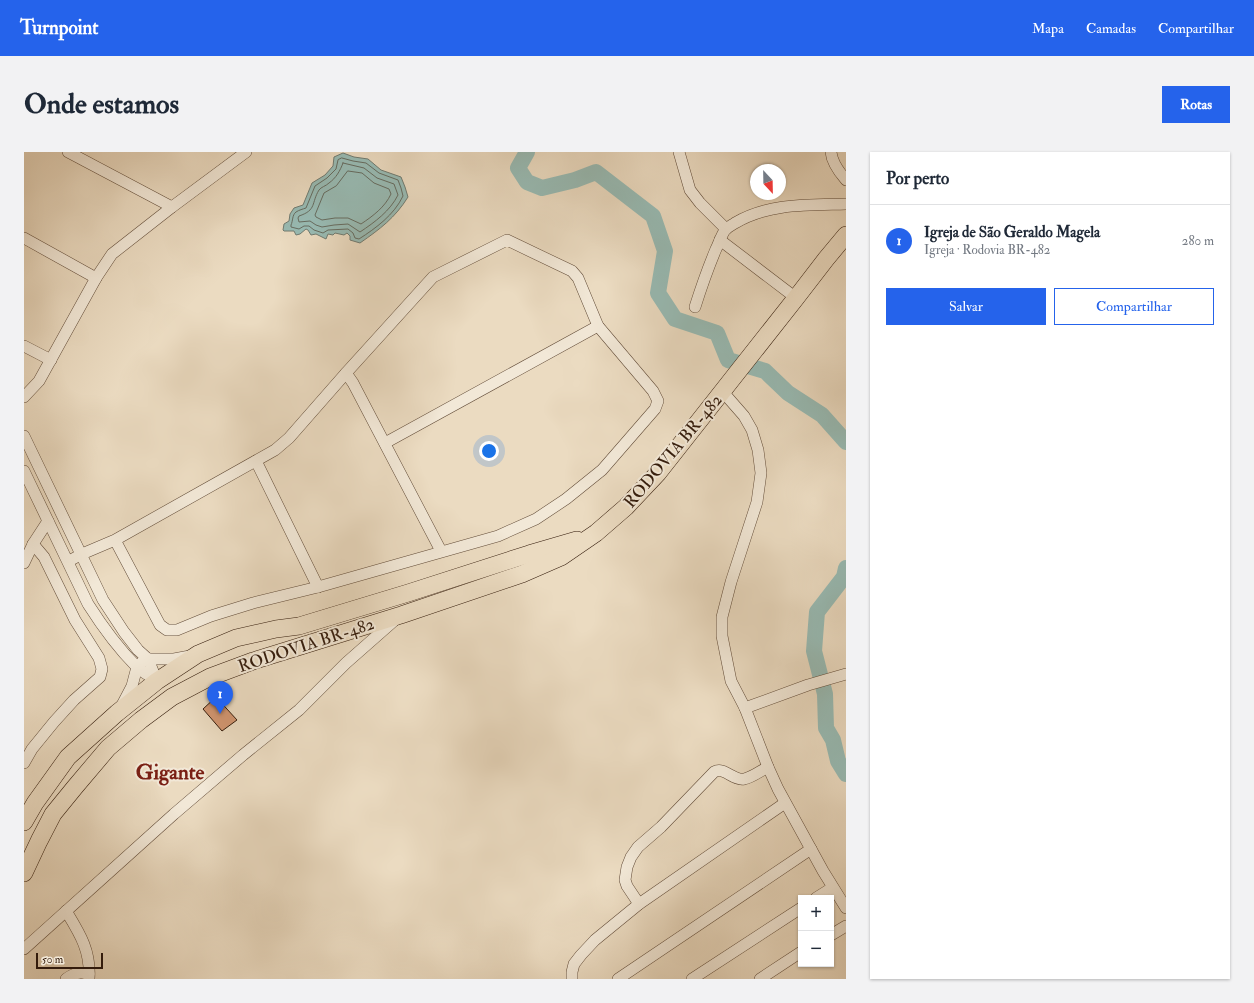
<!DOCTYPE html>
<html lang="pt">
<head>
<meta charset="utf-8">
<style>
  body { margin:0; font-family:"IM FELL Double Pica",serif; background:#f2f2f3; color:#1f2937 }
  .controls { position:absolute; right:12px; bottom:12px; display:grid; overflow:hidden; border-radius:0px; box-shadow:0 1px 3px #0004 }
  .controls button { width:36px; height:36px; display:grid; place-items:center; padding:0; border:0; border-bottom:1px solid #e0e1e3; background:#fff; color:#1f2937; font:20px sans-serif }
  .compass { position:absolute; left:726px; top:12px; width:36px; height:36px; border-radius:50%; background:#fff; box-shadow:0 1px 3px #0004; rotate:158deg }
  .scale { position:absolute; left:12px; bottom:10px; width:67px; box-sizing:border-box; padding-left:4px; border:2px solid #341c0c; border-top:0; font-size:11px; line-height:14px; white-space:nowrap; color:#341c0c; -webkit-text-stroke:3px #f2e8d7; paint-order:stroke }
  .you { position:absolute; left:465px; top:299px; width:14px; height:14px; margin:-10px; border:3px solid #fff; border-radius:50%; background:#1a73e8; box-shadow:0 0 0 6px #1a73e833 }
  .badge { display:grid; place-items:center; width:26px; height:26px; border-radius:50%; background:#2563eb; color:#fff; font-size:13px; font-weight:700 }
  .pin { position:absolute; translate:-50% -33px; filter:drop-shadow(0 1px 2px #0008) }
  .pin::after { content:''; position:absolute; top:21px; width:14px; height:12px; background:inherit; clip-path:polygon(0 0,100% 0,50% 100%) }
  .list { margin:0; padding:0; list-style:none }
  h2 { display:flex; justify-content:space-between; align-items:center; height:52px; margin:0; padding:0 16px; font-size:17px }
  h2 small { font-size:13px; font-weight:400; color:#747a83 }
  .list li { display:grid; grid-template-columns:26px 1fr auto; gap:12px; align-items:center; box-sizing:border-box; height:72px; padding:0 16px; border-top:1px solid #e0e1e3 }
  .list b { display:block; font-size:15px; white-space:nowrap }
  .list p { margin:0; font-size:13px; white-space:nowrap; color:#747a83 }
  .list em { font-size:13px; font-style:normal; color:#747a83 }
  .actions { display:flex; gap:8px; padding:12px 16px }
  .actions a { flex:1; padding:9px 0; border:1px solid #2563eb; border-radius:0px; text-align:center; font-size:14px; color:#2563eb }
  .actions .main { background:#2563eb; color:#fff }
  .map { position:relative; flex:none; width:822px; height:827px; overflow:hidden; border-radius:0px }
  header { display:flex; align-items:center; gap:24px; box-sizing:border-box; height:56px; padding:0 20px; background:#2563eb; color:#fff }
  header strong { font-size:19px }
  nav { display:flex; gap:22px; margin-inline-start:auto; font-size:14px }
  .intro { display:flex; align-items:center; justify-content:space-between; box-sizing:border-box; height:96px; padding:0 24px }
  h1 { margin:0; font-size:28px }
  .button { padding:10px 18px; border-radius:0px; background:#2563eb; color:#fff; font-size:14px; font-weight:700 }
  main { display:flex; gap:24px; padding:0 24px }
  aside { flex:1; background:#fff; border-radius:0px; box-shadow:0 1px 3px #0004 }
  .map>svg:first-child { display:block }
</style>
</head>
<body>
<header>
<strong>Turnpoint</strong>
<nav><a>Mapa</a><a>Camadas</a><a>Compartilhar</a></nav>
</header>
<div class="intro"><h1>Onde estamos</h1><a class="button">Rotas</a></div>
<main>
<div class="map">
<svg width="822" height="827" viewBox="0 0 822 827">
  <rect width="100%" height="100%" fill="#ebdbc1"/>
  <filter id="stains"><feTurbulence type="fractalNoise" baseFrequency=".005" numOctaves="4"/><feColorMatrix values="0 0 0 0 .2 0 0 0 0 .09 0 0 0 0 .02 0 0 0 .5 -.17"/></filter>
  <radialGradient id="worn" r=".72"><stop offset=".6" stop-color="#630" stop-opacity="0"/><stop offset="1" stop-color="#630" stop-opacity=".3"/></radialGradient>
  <path fill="#98bbb4" stroke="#707b71" d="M 319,1 L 330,5 L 344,7 L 357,18 L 377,25 L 381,35 L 384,45 C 371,66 356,77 336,91 L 326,88 L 326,84 L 323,81 L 320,83 L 311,81 L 309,83 L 304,82 L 302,87 L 292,82 L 287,83 L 284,78 L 282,77 L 276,82 L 272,83 L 270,79 L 260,79 L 259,78 L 260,72 L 265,69 L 266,62 L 270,56 L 279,53 L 288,31 L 301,23 L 309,14 L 310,5 Z"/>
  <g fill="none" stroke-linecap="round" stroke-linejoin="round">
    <g stroke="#666c60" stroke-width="1">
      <path d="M 318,6 L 329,9 L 342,11 L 355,21 L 374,28 L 377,36 L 379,44 C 370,63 352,76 335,87 L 331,86 L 329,81 L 324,77 L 304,78 L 299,81 L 290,78 L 285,74 L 280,74 L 275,77 L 267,75 L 267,73 C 269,69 268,63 272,60 C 275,58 279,57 282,56 L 291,34 L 303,26 L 312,17 L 314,8 Z"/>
      <path d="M 319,11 L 340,16 L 353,26 L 370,32 L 374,43 C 366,59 351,70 336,80 L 324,72 L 310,73 L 298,75 L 292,73 L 286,69 L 275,70 L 274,66 L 275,64 C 293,58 287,51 295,38 C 297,35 302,34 305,31 C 312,26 316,19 319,11 Z"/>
      <path d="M 324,19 L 338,21 L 350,31 L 365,37 L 367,42 C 361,55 349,64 337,72 L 324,66 L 311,66 L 298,68 L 292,65 L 291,63 L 300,41 L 312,34 Z"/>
    </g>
    <g stroke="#98bbb4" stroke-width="16">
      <path d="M 503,0 L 494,16 L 503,30 L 518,36 L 551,28 L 572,20 L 629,64 L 641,99 L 634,141 L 651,167 L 693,181 L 704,208 L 741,219 L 764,241 L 798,263 L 822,290"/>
      <path d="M 822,416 L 820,425 L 793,460 L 790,499 L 801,542 L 802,576 L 809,588 L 814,609 L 822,622"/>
    </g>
  </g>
  <path fill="#d29671" stroke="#341c0c" d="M 192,545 L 213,568 L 198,579 L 179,557 Z"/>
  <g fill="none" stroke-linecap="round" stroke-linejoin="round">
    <defs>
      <g id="minor">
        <path d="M 44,0 L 148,55"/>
        <path d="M 655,0 L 666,38 L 676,51 L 702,77"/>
        <path d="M 807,0 C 808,11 815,20 822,28"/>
        <path d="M 0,86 L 72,126"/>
        <path d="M 696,88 L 772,146"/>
        <path d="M 671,155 C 677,136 684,116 692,97 C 695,91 697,84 701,78 C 704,75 708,73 711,71 C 745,51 784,53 822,52"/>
        <path d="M 0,194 L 27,208"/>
        <path d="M 322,221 L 329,231 L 417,399"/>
        <path d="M 699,240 L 720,264 L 728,278 L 734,298 L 737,321 L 733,350 L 707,430 L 698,465 L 698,484 L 707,529 L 721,556 L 744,615 L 754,637 L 799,719 L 822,756"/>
        <path d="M 0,245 L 15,229 L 72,126 L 88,102 L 148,55 L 222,0"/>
        <path d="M 0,284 L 79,448 L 100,480 L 114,498 L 124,507 L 133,529"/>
        <path d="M 361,291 L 574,174"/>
        <path d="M 232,309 L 294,435"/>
        <path d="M 0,319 L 64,452 C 78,474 94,496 112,514 C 118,520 126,524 133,529"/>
        <path d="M 45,409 L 58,402 L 91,388 L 251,298 L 265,286 L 322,221 L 409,125 L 483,88 L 548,119 L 554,126 L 574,174 L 629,239 L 634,249 L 631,257 L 578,318 L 542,347 L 512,367 L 474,384 L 294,435 L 229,451 L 187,464 L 153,478 L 143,478 L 136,473 L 91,388"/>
        <path d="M 0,411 L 9,392 L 24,369"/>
        <path d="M 98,553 L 108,534 L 113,515 L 118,510 L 124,507 L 150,507 L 166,504"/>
        <path d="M 721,556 L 784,533 L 822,522"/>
        <path d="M 0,611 L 8,597 L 30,570 L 50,548 L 76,525 L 78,517 L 75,506 L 51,468 L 20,405 L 9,392"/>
        <path d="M 792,746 L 808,736"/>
        <path d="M 615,752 L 603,734 L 601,728 L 603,715 L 607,705 L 614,695 L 637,675 L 690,620 C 700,614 709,629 720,627 C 729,625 736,619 744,615"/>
        <path d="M 42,759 C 56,782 67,799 65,827"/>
        <path d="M 807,783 L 822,774"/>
        <path d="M 0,797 L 150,662 L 219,603 L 275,558 L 322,511 L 372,467"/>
        <path d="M 42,827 C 50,821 55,820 65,822"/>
        <path d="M 548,827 L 548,820 L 550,812 L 557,803 L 571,788 L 615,752 L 761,651"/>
        <path d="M 594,827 L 787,697"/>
        <path d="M 668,827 L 777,756"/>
        <path d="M 736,827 L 777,800"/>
      </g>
      <g id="highway">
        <path d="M 0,670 L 11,651 L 44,605 L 93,561 L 133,529 L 174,502 L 212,486 L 252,477 L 275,474 L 384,441 L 505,402 L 553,388"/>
        <path d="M 0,721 L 15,689 L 29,662 L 51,635 L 84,596 L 117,568 L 148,545 L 186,525 L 229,509 L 377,463 L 498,422 L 537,405 L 572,381 L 602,355 L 634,321 L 772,146 L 802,107 L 822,83"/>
      </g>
    </defs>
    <use href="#minor" stroke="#624c39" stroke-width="12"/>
    <use href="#highway" stroke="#341c0c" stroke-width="18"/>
    <use href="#minor" stroke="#f2e8d7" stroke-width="11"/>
    <use href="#highway" stroke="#ebdbc1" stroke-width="17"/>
  </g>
  <g text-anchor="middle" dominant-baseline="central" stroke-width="4" stroke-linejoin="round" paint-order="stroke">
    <g font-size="17" fill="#341c0c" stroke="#f2e8d7">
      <text transform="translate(649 299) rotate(-50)">RODOVIA BR-482</text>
      <text transform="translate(282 493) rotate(-18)">RODOVIA BR-482</text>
    </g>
    <g font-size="21" font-weight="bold" fill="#7a1f14" stroke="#f2e8d7">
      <text x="146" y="620">Gigante</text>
    </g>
  </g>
  <rect width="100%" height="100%" filter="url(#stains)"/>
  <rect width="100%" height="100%" fill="url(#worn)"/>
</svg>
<div class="controls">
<button>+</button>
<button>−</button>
</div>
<svg class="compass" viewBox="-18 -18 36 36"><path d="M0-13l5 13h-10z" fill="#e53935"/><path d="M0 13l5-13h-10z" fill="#747a83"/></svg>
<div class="scale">50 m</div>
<div class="you"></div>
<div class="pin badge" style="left:196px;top:562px">1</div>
</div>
<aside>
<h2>Por perto<small></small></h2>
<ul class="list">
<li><span class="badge">1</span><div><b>Igreja de São Geraldo Magela</b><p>Igreja · Rodovia BR-482</p></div><em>280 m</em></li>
</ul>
<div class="actions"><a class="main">Salvar</a><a>Compartilhar</a></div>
</aside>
</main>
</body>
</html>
